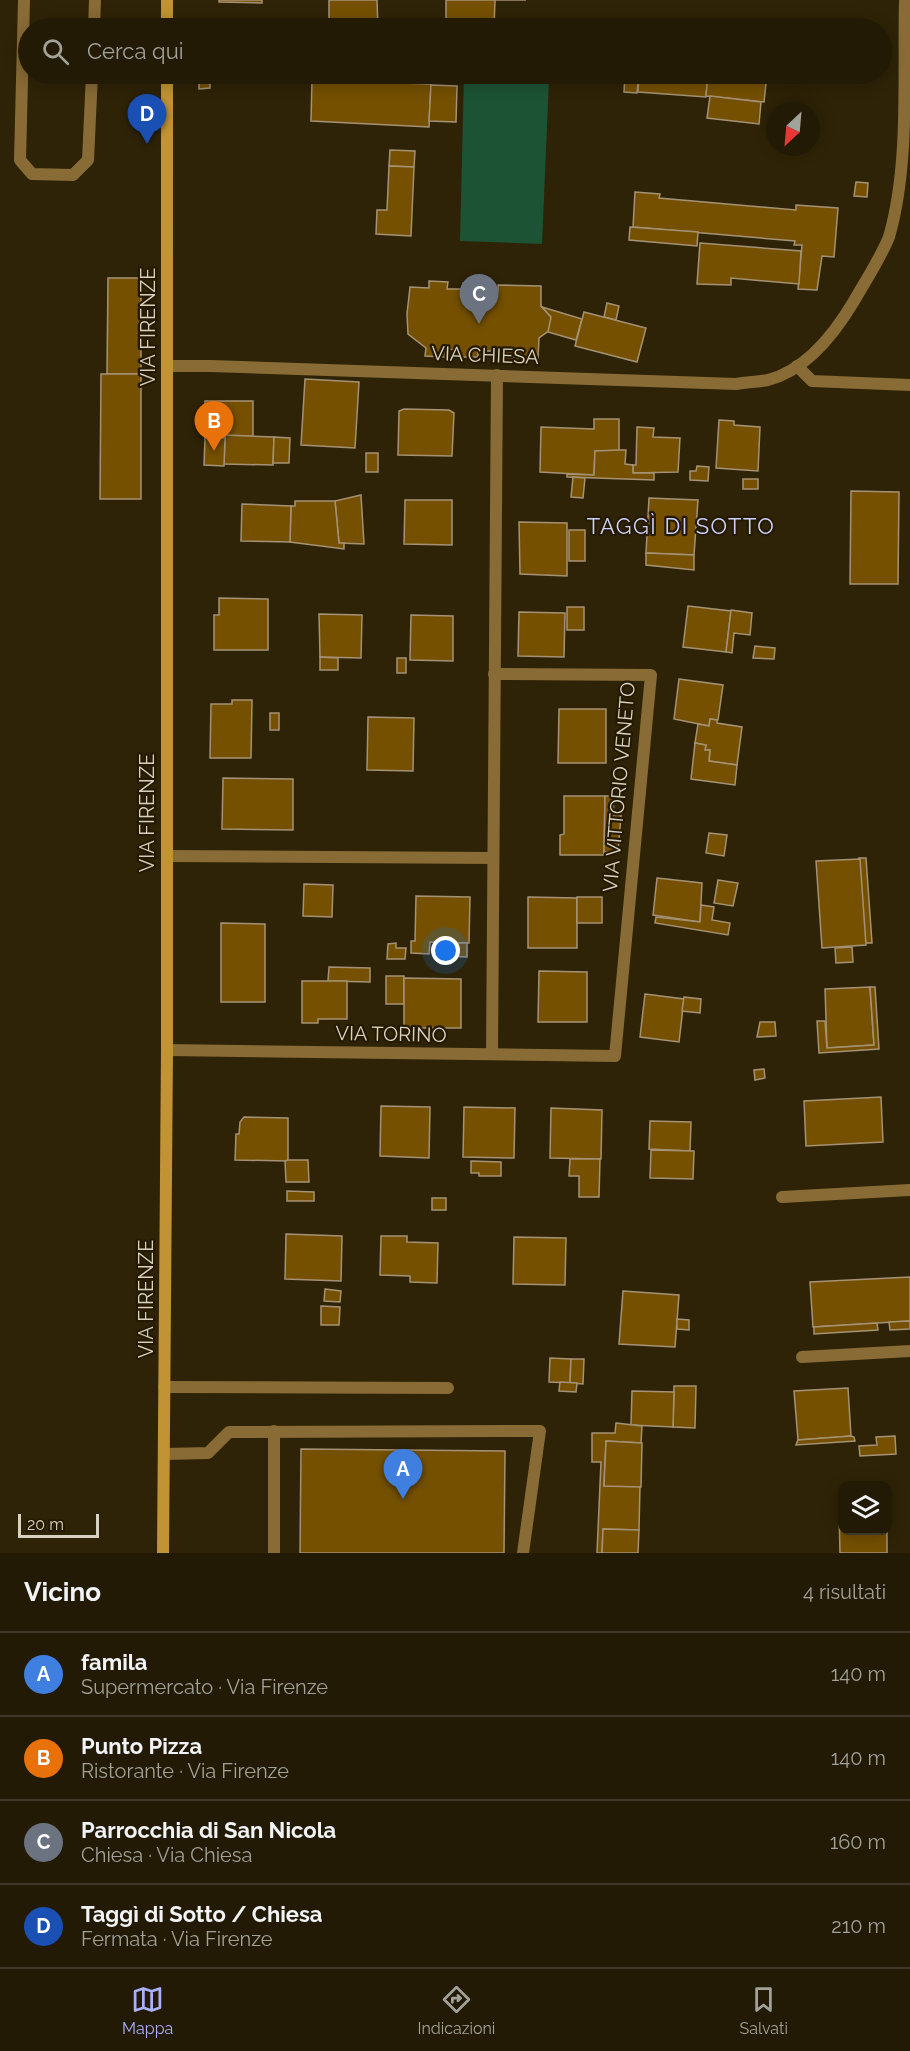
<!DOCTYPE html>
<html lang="it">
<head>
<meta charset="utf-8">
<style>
  body { margin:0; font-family:Raleway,sans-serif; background:#2a230e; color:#f1f3f6 }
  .controls { position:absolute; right:18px; bottom:18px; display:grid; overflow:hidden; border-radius:12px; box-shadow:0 3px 15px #0003 }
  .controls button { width:54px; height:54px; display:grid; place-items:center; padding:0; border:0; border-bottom:2px solid #3f3826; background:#221a04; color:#f1f3f6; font:30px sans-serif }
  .compass { position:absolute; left:766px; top:102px; width:54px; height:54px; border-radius:50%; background:#221a04; box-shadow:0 3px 15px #0003; rotate:206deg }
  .scale { position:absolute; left:18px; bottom:15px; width:81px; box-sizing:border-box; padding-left:6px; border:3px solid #d8d1c1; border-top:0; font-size:16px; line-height:21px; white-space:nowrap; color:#d8d1c1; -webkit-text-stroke:4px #251a00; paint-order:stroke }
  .you { position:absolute; left:446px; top:951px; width:21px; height:21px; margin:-15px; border:4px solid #fff; border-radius:50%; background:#1a73e8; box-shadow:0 0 0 9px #1a73e833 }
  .badge { display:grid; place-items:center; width:39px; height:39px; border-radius:50%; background:#a9b0fc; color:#fff; font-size:20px; font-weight:700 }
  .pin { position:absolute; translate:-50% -50px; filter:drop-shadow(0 2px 3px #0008) }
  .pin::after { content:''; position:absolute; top:32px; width:21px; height:18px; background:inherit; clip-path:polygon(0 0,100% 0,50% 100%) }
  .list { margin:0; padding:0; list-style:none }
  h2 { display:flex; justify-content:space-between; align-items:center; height:78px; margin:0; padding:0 24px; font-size:26px }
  h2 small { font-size:20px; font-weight:400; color:#a2a19a }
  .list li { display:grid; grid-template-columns:39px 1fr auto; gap:18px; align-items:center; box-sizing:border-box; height:84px; padding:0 24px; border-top:2px solid #3f3826 }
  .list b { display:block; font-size:22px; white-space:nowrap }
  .list p { margin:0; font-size:20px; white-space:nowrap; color:#a2a19a }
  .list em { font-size:20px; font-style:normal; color:#a2a19a }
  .icon { flex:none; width:33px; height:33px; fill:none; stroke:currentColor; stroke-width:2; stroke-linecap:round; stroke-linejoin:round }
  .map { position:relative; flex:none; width:910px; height:1553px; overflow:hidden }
  .search { position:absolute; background:#221a04; box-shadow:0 3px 15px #0003; left:18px; right:18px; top:18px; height:66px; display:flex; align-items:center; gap:15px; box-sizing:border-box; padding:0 21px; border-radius:33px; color:#a2a19a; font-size:22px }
  .sheet { height:414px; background:#221a04 }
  nav { display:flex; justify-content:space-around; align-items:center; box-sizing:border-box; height:84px; border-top:2px solid #3f3826; background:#221a04; font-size:16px; color:#a2a19a }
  nav a { display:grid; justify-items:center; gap:3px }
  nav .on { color:#a9b0fc }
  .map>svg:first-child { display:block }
</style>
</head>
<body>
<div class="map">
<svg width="910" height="1553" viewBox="0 0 910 1553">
  <rect width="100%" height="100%" fill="#2e2306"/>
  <path fill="#1d5335" d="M 464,75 L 549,79 L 542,244 L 460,241 Z"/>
  <g fill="#745000" stroke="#a59276" stroke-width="1.5">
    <path d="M 219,0 L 262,0 L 262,3 L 219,2 Z"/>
    <path d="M 329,0 L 377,0 L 378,27 L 380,28 L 329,28 Z"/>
    <path d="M 446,0 L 526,0 L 495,0 L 494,28 L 457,28 L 458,19 L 446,19 Z"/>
    <path d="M 199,74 L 210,74 L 210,88 L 199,89 Z"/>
    <path d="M 625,74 L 639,74 L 637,93 L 624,92 Z"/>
    <path d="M 639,74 L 708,74 L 706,97 L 638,92 Z"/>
    <path d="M 708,74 L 767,74 L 764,102 L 706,96 Z"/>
    <path d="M 312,80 L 431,84 L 429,127 L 311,121 Z"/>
    <path d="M 431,85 L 457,86 L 456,122 L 429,121 Z"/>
    <path d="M 710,96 L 761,102 L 759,124 L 707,118 Z"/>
    <path d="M 390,150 L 415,151 L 414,167 L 389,166 Z"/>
    <path d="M 389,166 L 414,167 L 411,236 L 376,234 L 377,210 L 387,210 Z"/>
    <path d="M 856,182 L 868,183 L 867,197 L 854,196 Z"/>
    <path d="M 635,192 L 660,194 L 659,198 L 796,210 L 796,205 L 838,208 L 834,257 L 822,256 L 817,290 L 798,289 L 802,245 L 794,245 L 795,241 L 633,227 Z"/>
    <path d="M 630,227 L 698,232 L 697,246 L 629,240 Z"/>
    <path d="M 700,243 L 801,251 L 799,284 L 731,278 L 731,285 L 697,284 Z"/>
    <path d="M 108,278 L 141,278 L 141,374 L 107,374 Z"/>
    <path d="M 429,281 L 448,282 L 447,289 L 463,289 L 463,283 L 481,284 L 481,290 L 498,291 L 498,285 L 541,286 L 541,306 L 551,317 L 550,330 L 539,338 L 538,359 L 495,357 L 495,351 L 478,351 L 478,357 L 460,357 L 460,350 L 445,349 L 445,357 L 425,356 L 426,348 L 408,334 L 407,314 L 410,287 L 429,288 Z"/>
    <path d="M 607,303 L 619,306 L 616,320 L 604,317 Z"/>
    <path d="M 542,307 L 582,319 L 576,340 L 548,332 L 551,317 Z"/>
    <path d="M 584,312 L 646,328 L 637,362 L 575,346 Z"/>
    <path d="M 101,374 L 141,374 L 141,499 L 100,499 Z"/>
    <path d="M 305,379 L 359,382 L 355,448 L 301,445 Z"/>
    <path d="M 205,401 L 253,401 L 253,436 L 205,438 Z"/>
    <path d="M 404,409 L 449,410 L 454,413 L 452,456 L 398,455 L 399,411 Z"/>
    <path d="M 594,419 L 619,419 L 619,452 L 595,451 L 594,475 L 540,472 L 541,427 L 594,429 Z"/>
    <path d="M 719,420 L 734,421 L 734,425 L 760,427 L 758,471 L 716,468 Z"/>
    <path d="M 637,427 L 654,428 L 653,437 L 680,438 L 678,472 L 633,473 L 633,465 L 636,465 Z"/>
    <path d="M 225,435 L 274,437 L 273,465 L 224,464 Z"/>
    <path d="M 274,437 L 290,438 L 289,463 L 273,463 Z"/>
    <path d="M 205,438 L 225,438 L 224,466 L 204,465 Z"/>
    <path d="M 619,450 L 626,450 L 625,464 L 633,465 L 633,473 L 654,473 L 654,480 L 567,477 L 567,474 L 594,475 L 595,451 Z"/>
    <rect x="366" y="453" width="12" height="19"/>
    <path d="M 697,466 L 709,467 L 708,481 L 690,480 L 690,471 L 696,471 Z"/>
    <path d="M 573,477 L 585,478 L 583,498 L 571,497 Z"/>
    <rect x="743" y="479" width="15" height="10"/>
    <path d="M 851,491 L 899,492 L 898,584 L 850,584 Z"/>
    <path d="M 361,495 L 364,544 L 339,543 L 335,501 Z"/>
    <path d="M 649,498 L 698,500 L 694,555 L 646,553 Z"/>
    <path d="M 405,500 L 452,500 L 452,545 L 404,544 Z"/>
    <path d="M 295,501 L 335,501 L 339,543 L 344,543 L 344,549 L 290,542 L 291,506 L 295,506 Z"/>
    <path d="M 242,504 L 291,506 L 290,542 L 241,541 Z"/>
    <path d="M 519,522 L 567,523 L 567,576 L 520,574 Z"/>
    <rect x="569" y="530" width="16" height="31"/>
    <path d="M 646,553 L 694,555 L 694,570 L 646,565 Z"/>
    <path d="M 219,598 L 268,599 L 268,650 L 214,650 L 214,615 L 219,615 Z"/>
    <path d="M 688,606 L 731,611 L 726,652 L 683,647 Z"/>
    <rect x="567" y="607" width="17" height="23"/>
    <path d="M 731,610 L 752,613 L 750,635 L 734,633 L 732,653 L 726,652 Z"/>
    <path d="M 519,612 L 565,613 L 564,657 L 518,656 Z"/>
    <path d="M 319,614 L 362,615 L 361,658 L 320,657 Z"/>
    <path d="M 411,615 L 453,616 L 453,661 L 410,660 Z"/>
    <path d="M 755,646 L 775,648 L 774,659 L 753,658 Z"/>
    <path d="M 320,657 L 338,658 L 338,670 L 320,670 Z"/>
    <rect x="397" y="658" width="9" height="15"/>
    <path d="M 679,679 L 723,685 L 718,720 L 710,719 L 709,726 L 674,719 Z"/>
    <path d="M 232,700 L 252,700 L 251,758 L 210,758 L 211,704 L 232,704 Z"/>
    <path d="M 559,709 L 606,709 L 606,763 L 558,763 Z"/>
    <rect x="270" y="713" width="9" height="17"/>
    <path d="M 368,717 L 414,718 L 413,771 L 367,770 Z"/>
    <path d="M 710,719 L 717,720 L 717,723 L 742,727 L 737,765 L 709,761 L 710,750 L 705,750 L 706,745 L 695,743 L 698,724 L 709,726 Z"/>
    <path d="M 695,743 L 706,745 L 705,750 L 710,750 L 709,761 L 737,765 L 735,785 L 691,779 Z"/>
    <path d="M 223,778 L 293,779 L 293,830 L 222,829 Z"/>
    <path d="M 564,796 L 605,796 L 604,855 L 560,855 L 560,835 L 564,834 Z"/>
    <path d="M 605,796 L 613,796 L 614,815 L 621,815 L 618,852 L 604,852 Z"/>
    <path d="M 709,833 L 727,835 L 724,856 L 706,853 Z"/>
    <path d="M 859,858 L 866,858 L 872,943 L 865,943 Z"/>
    <path d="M 860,859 L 866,945 L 822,948 L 816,861 Z"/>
    <path d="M 657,878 L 702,883 L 700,922 L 653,915 Z"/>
    <path d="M 718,880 L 738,883 L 733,906 L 714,903 Z"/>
    <path d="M 304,884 L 333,885 L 332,917 L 303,916 Z"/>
    <path d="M 416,896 L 470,897 L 469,943 L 430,942 L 429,954 L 411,953 L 411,941 L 415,941 Z"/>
    <path d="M 528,897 L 577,898 L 577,948 L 528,948 Z"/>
    <rect x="577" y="897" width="25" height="26"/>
    <path d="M 701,905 L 714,907 L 712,920 L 730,923 L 728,935 L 655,923 L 656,917 L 700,922 Z"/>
    <path d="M 221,923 L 265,924 L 265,1002 L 221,1002 Z"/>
    <path d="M 396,943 L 396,948 L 406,948 L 405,959 L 387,959 L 388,944 Z"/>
    <path d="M 448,943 L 467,943 L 467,957 L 448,956 Z"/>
    <path d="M 852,947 L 853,962 L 836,963 L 835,948 Z"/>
    <path d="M 329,967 L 370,968 L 370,982 L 328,981 Z"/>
    <path d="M 539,971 L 587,972 L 587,1022 L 538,1022 Z"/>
    <rect x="386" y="976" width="18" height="28"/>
    <path d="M 404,978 L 461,979 L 461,1028 L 404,1028 Z"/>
    <path d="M 302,981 L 347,981 L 347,1019 L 318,1019 L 318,1023 L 302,1023 Z"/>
    <path d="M 870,987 L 874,1045 L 827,1048 L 825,989 Z"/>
    <path d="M 870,987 L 875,987 L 879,1049 L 819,1053 L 817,1021 L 825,1021 L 827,1048 L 874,1045 Z"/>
    <path d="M 645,994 L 684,999 L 679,1042 L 640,1037 Z"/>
    <path d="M 684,997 L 701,999 L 700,1013 L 682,1011 Z"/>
    <path d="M 760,1022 L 775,1022 L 776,1036 L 757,1037 Z"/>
    <path d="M 764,1069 L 765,1078 L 755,1080 L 754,1070 Z"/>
    <path d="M 881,1097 L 883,1142 L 806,1146 L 804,1101 Z"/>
    <path d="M 381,1106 L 430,1107 L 429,1158 L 380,1156 Z"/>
    <path d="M 464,1107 L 515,1108 L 514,1158 L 463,1157 Z"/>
    <path d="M 551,1108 L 602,1110 L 601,1159 L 550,1158 Z"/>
    <path d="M 244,1117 L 288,1118 L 288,1161 L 235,1160 L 236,1134 L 239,1134 L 240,1122 Z"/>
    <path d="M 650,1121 L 691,1122 L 690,1151 L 649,1149 Z"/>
    <path d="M 651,1150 L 694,1151 L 693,1179 L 650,1178 Z"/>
    <path d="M 570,1159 L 600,1159 L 599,1197 L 579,1197 L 579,1176 L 569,1176 Z"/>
    <path d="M 288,1160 L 308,1160 L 309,1182 L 286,1182 L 285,1161 Z"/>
    <path d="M 471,1161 L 501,1162 L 501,1176 L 479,1176 L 479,1173 L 471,1173 Z"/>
    <path d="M 287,1191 L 314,1192 L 314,1201 L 287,1201 Z"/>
    <rect x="432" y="1198" width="14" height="12"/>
    <path d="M 286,1234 L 342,1236 L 341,1281 L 285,1279 Z"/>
    <path d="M 381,1236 L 407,1236 L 407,1242 L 438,1243 L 437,1283 L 410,1282 L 410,1276 L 380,1275 Z"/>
    <path d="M 514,1237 L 566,1238 L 565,1285 L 513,1284 Z"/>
    <path d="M 910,1277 L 910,1321 L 813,1327 L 810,1282 Z"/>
    <path d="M 325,1289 L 341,1291 L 340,1302 L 324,1301 Z"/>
    <path d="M 623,1291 L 679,1295 L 675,1347 L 619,1344 Z"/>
    <path d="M 321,1306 L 340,1307 L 339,1325 L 321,1325 Z"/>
    <path d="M 677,1319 L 689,1320 L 689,1330 L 677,1329 Z"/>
    <path d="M 910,1321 L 910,1329 L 890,1330 L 889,1322 Z"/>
    <path d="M 877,1323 L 878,1330 L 814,1334 L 814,1327 Z"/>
    <path d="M 550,1358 L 571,1359 L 570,1383 L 549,1382 Z"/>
    <path d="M 571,1359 L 584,1359 L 583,1384 L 570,1383 Z"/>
    <path d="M 560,1382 L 577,1383 L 576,1392 L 559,1391 Z"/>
    <path d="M 674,1386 L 696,1386 L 695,1428 L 673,1427 Z"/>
    <path d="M 848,1388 L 851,1436 L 798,1440 L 794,1391 Z"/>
    <path d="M 632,1391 L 674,1392 L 673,1427 L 631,1425 Z"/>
    <path d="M 616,1423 L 642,1426 L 641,1443 L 606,1441 L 604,1486 L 640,1486 L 639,1530 L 603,1529 L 602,1553 L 597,1553 L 601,1462 L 592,1462 L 592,1433 L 615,1433 Z"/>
    <path d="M 851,1436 L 854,1437 L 855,1441 L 796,1445 L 798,1440 Z"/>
    <path d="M 895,1436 L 896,1454 L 860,1456 L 859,1446 L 877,1445 L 876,1437 Z"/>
    <path d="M 606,1441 L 642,1443 L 641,1487 L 604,1486 Z"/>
    <path d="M 301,1449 L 505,1451 L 504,1553 L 300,1553 Z"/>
    <path d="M 842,1511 L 842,1530 L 887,1530 L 887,1553 L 840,1553 L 839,1512 Z"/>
    <path d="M 603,1529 L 639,1530 L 638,1553 L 602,1553 Z"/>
  </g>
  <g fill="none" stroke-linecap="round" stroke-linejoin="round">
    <g stroke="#886b35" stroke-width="12">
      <path d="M 24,0 L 20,160 L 32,174 L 73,175 L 88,160 L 92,74"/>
      <path d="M 94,28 L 95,0"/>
      <path d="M 782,1197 L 910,1190"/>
      <path d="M 802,1357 L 910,1351"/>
      <path d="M 164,1387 L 448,1388"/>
      <path d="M 165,1454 L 208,1453 L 229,1432 L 540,1431 L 523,1553"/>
      <path d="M 274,1553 L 274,1431"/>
    </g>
    <g stroke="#886b35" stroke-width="12">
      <path d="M 169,366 L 211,366 L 736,384 C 747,382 758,382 768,380 C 807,370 835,333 854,301 C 866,280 880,259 889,237 C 910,164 903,76 905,0"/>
      <path d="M 797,366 L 812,381 L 910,385"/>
      <path d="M 167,856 L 493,858"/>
      <path d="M 167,1050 L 615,1056 L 651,675 L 494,674"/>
      <path d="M 492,1054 L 497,375"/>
    </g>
    <g stroke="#c19334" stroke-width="12">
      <path d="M 167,0 L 167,28"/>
      <path d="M 163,1553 L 167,1050 L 167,74"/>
    </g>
  </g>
  <g text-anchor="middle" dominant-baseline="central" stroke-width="4.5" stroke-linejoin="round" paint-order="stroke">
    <g font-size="20" fill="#d8d1c1" stroke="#251a00">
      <text transform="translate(148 327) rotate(-90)">VIA FIRENZE</text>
      <text transform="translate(485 355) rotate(2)">VIA CHIESA</text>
      <text transform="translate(619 787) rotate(-85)">VIA VITTORIO VENETO</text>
      <text transform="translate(147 813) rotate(-90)">VIA FIRENZE</text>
      <text transform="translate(391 1034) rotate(1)">VIA TORINO</text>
      <text transform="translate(146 1299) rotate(-90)">VIA FIRENZE</text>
    </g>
    <g font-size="22" letter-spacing="1.5" fill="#ccd1fd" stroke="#251a00">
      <text x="681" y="526">TAGGÌ DI SOTTO</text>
    </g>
  </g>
</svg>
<div class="controls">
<button><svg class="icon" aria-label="layers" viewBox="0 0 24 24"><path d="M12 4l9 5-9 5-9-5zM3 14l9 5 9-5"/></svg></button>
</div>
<svg class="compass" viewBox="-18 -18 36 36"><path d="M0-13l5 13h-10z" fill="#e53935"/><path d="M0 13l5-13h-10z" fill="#a2a19a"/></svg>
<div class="scale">20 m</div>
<div class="you"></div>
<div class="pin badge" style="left:403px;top:1499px;background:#3f7fe0">A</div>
<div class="pin badge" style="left:214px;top:451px;background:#e8710a">B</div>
<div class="pin badge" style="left:479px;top:324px;background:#6b7280">C</div>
<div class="pin badge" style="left:147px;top:144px;background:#1a4fb4">D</div>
<div class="search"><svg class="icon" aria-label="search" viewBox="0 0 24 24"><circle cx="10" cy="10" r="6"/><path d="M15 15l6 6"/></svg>Cerca qui</div>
</div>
<section class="sheet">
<h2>Vicino<small>4 risultati</small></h2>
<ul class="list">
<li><span class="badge" style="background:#3f7fe0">A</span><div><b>famila</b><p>Supermercato · Via Firenze</p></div><em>140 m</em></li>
<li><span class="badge" style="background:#e8710a">B</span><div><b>Punto Pizza</b><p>Ristorante · Via Firenze</p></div><em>140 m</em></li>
<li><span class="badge" style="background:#6b7280">C</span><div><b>Parrocchia di San Nicola</b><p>Chiesa · Via Chiesa</p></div><em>160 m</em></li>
<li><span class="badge" style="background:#1a4fb4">D</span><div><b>Taggì di Sotto / Chiesa</b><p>Fermata · Via Firenze</p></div><em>210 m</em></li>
</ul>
</section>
<nav>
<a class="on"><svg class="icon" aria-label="map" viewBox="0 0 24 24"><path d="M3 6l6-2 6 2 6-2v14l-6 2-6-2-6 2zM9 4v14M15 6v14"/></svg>Mappa</a>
<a><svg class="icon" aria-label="directions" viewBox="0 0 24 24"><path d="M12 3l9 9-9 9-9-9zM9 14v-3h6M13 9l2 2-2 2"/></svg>Indicazioni</a>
<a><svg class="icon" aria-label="saved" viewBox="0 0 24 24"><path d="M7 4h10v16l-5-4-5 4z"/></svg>Salvati</a>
</nav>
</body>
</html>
